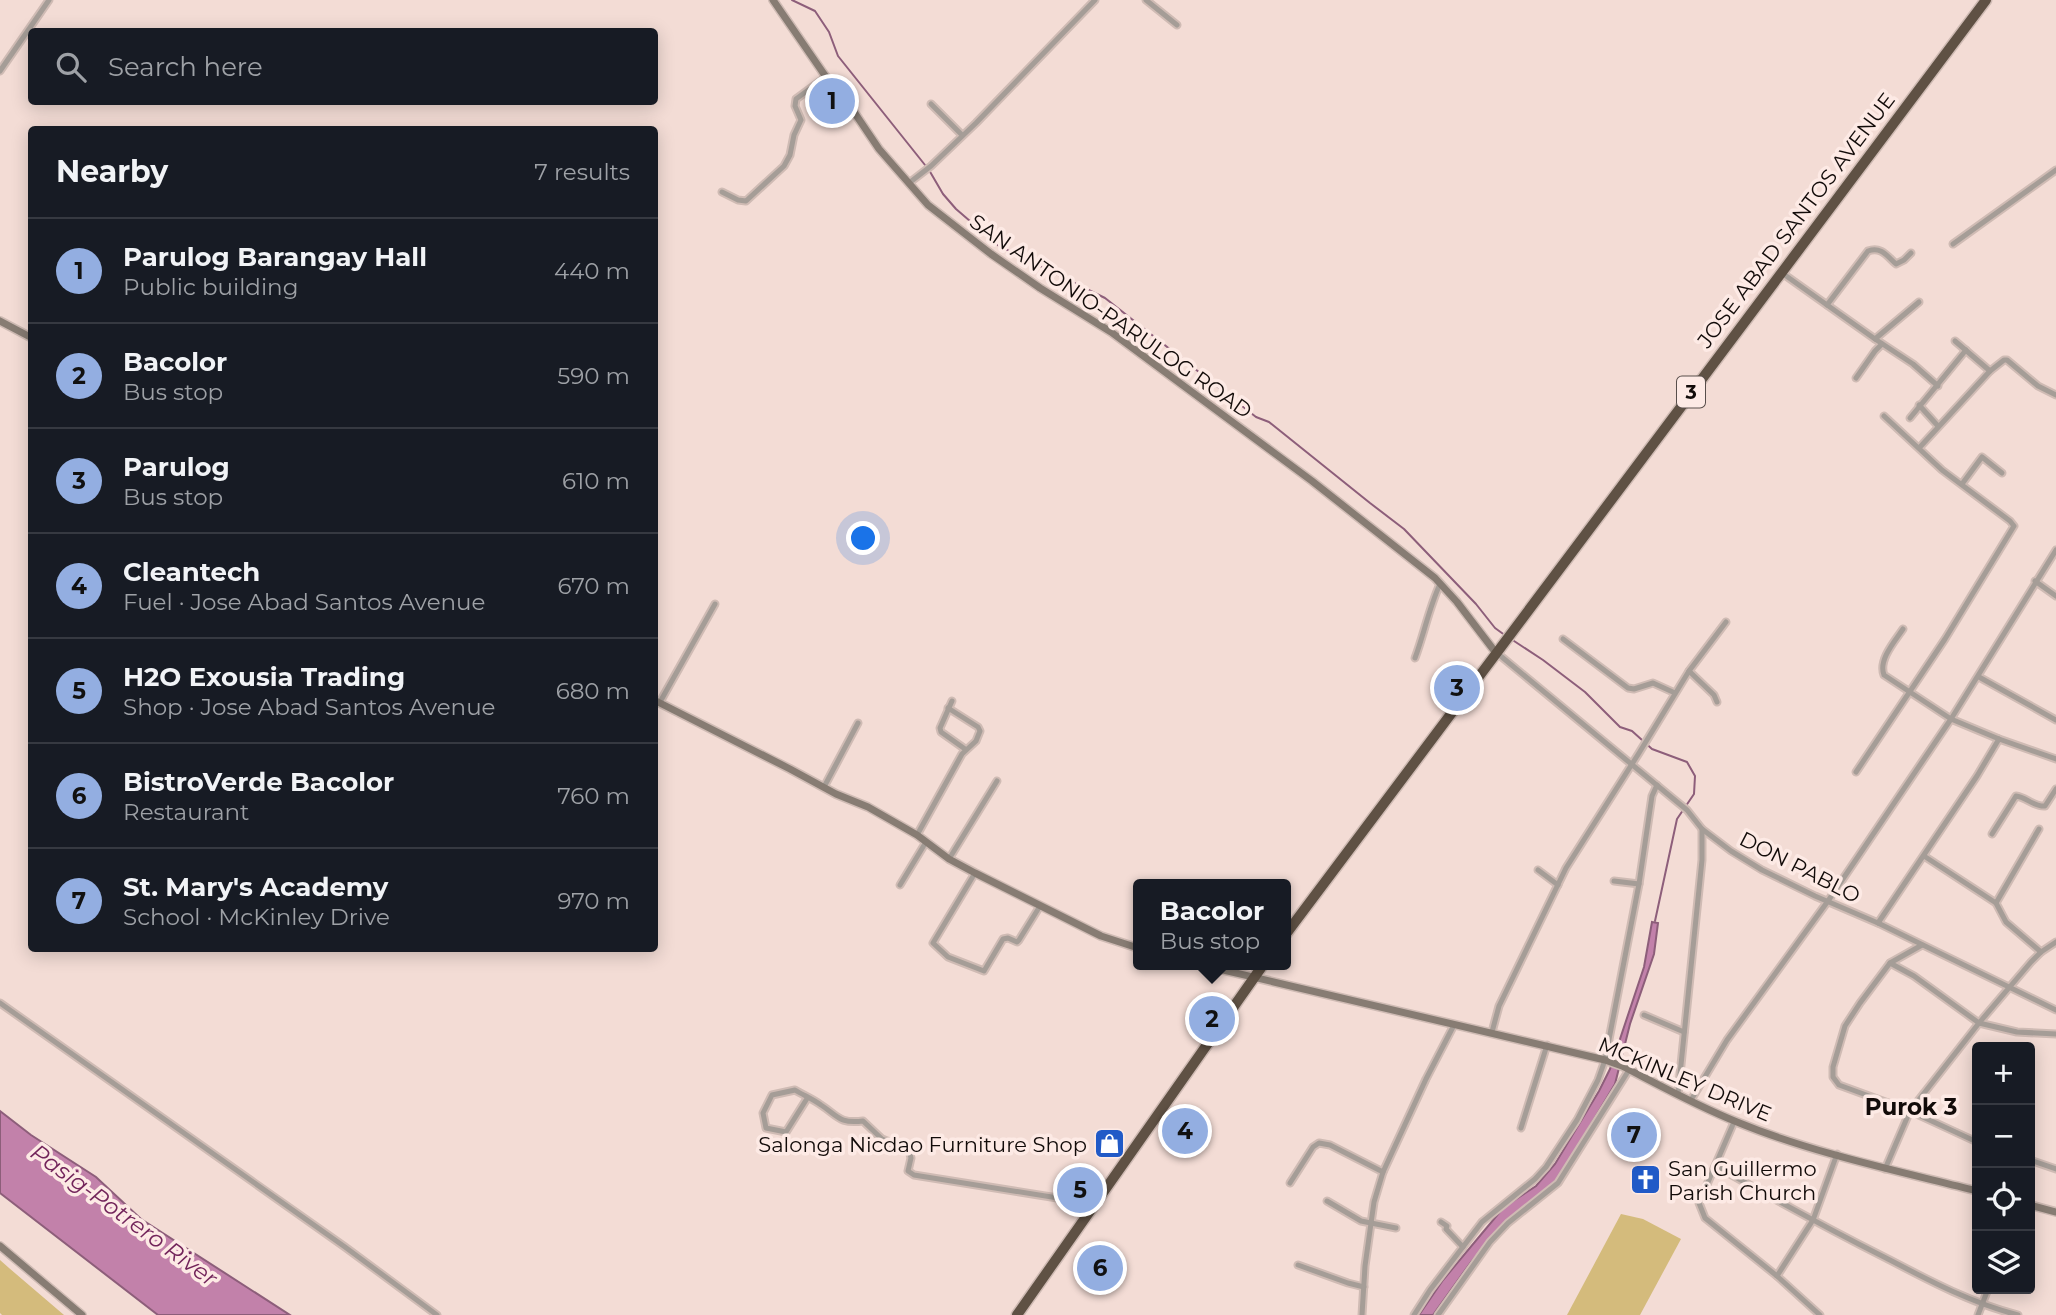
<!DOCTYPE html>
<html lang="en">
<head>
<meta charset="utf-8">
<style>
  body { margin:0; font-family:Montserrat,sans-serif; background:#20242c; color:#f1f3f6 }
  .controls { position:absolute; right:21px; bottom:21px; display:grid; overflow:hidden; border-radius:7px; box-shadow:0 4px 18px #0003 }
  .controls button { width:63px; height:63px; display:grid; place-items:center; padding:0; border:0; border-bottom:2px solid #363941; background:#171b24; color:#f1f3f6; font:35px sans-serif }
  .you { position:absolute; left:864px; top:539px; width:24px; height:24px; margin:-18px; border:5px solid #fff; border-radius:50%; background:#1a73e8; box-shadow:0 0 0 10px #1a73e833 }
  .badge { display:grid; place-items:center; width:46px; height:46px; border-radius:50%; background:#93aee1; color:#111; font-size:23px; font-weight:700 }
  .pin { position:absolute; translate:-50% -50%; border:4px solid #fff; box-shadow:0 2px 7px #0006 }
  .popup { position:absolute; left:1133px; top:879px; width:158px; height:91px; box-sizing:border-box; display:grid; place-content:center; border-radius:7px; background:#171b24; filter:drop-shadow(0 2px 5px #0005); font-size:23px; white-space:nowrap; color:#9ea1a6 }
  .popup b { font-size:26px; color:#f1f3f6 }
  .popup::after { content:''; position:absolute; left:50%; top:100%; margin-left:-14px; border:14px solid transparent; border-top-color:#171b24 }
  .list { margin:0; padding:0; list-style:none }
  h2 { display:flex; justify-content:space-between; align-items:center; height:91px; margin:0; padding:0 28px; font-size:30px }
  h2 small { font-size:23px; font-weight:400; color:#9ea1a6 }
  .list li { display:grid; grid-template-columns:46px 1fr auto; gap:21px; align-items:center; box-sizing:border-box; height:105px; padding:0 28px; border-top:2px solid #363941 }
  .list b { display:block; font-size:26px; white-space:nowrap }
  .list p { margin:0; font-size:23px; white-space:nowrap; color:#9ea1a6 }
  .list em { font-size:23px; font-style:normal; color:#9ea1a6 }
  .icon { flex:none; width:38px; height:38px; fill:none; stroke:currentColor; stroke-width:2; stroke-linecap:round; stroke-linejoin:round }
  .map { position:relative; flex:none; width:2056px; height:1315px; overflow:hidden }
  .search { position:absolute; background:#171b24; box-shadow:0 4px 18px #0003; left:28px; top:28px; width:630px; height:77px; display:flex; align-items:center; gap:18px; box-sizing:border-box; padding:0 24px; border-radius:7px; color:#9ea1a6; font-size:26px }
  .panel { position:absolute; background:#171b24; box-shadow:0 4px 18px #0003; left:28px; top:126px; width:630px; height:826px; border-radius:7px }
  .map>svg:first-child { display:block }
</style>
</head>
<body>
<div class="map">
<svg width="2056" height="1315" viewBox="0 0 2056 1315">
  <rect width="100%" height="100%" fill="#f3dcd5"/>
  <g fill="#d4bb7c">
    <path d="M 1621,1214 L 1643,1219 L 1681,1239 L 1640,1315 L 1567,1315 Z"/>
    <path d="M 0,1260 L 9,1268 L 64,1315 L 2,1315 L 0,1313 Z"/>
  </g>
  <g fill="#c281aa" stroke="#8d5e7a" stroke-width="2">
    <path d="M 1652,922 L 1658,923 L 1654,954 L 1630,1024 L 1615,1084 L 1559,1178 L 1545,1192 L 1509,1219 L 1471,1262 L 1433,1315 L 1419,1315 L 1443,1280 L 1504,1207 L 1536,1186 L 1555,1164 L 1599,1091 L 1610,1069 L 1644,967 Z"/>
    <path d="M 0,1111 L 31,1135 L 96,1177 L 141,1219 L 290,1315 L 158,1315 L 0,1193 Z"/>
  </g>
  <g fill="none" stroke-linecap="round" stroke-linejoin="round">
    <g stroke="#8d5e7a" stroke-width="2">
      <path d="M 792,0 L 815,11 L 829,32 L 838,56 L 929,170 L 943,194 L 956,209 L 999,246 L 1105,298 L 1256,417 L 1269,422 L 1370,503 L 1404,529 L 1476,604 L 1495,628 L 1506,636"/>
      <path d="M 1511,639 L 1543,660 L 1585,692 L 1620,727 L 1632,731 L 1652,749 L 1687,762 L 1695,776 L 1694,794 L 1677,819 L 1655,921"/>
    </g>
    <defs>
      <g id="street">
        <path d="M 1146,0 L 1177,25"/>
        <path d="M 0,71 L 49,0"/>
        <path d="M 931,104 L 962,135"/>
        <path d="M 909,183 L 931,166 L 976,123 L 1095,0"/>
        <path d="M 722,192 L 738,200 L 746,201 L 784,166 L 790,155 L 794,135 L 801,120 L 795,106 L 796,99 L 826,77"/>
        <path d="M 1953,244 L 2056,170"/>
        <path d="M 1782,273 L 1875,339 L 1913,364 L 1938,386"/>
        <path d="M 1827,305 L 1868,251 C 1881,246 1887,256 1896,264 L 1904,260 L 1911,253"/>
        <path d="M 1875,339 L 1919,302"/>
        <path d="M 1955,341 L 1990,371"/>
        <path d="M 1856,378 L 1875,351 L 1882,344"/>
        <path d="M 1919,405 L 1938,426"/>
        <path d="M 1910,418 L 1966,350"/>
        <path d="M 1920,447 L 1990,371 L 2004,360 L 2007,360 L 2038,386 L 2056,395"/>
        <path d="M 1962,484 L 1982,457 L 2002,473"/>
        <path d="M 2035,581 L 2056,596"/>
        <path d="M 1903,629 C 1895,641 1878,660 1884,675 L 1951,719 L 1999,739 L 2056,759"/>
        <path d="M 1563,639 L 1628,688 L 1634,689 L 1653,683 L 1675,693"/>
        <path d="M 1497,653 L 1676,801 L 1687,810 L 1702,829 L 1731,851 L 1762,870 L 1815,896 L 1878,923 L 2056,1010"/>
        <path d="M 1415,658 C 1424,634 1429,608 1440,584"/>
        <path d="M 1689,671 L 1714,695 L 1717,702"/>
        <path d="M 1979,677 L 2056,720"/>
        <path d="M 952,701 L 940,728 L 941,732 L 965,749"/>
        <path d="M 660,702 L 715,604"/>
        <path d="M 1856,772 L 1945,639 L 2014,526 L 2010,521 L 1942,470 L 1884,416"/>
        <path d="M 824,787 L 858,723"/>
        <path d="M 1992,834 L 2016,796 C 2026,797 2034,807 2045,806 L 2056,789"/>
        <path d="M 917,835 L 962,754 L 976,741 L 980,731 L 978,727 L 948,708"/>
        <path d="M 1924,856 L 1996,903 L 2039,829"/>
        <path d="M 949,859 L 997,781"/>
        <path d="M 1538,870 L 1558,885"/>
        <path d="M 975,873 L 933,943 L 948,957 L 984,971 L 1003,939 L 1008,938 L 1017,942 L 1019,940 L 1040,906"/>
        <path d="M 1614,881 L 1639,884"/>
        <path d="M 900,885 L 926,842"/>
        <path d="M 1996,903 L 2006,922 L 2041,952"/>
        <path d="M 1878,923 L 1977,776 L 1999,739"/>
        <path d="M 1922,945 L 1890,963 L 1860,1003 L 1845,1026 L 1833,1067 L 1833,1077 L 1839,1085 L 1910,1111 L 1977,1142"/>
        <path d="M 1890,963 L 1914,976 L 1979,1023 L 2017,1032 L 2056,1034"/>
        <path d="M 0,1003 L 345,1247 L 437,1315"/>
        <path d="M 1644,1015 L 1684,1032"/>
        <path d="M 1492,1032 L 1499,1006 L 1566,868 L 1639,753 L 1689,671 L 1726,622"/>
        <path d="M 1678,1094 L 1702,860 L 1702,829"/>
        <path d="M 808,1097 L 786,1132 L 766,1128 L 763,1113 L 772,1095 L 795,1090 C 803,1095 813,1099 821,1105 C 838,1116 839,1124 863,1121 L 882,1139 L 909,1150 L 911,1158 L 908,1171 L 914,1175 L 1095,1204"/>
        <path d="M 1691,1100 L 1727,1040 L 1828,901 L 1951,719 L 2056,550"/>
        <path d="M 1734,1122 L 1699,1203 L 1705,1218 L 1777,1276 L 1820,1315"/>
        <path d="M 1521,1128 L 1547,1045"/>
        <path d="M 2030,1160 L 2056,1169"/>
        <path d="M 1716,1166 C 1772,1198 1829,1229 1886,1258 C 1928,1280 1971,1303 2018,1315"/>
        <path d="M 1885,1169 L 1910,1111 L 1979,1023 L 2031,962 L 2041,952 L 2056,942"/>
        <path d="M 1290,1183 L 1313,1147 L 1319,1143 L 1330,1145 L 1383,1172"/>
        <path d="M 1327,1201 L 1361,1221 L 1396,1228"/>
        <path d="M 1441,1222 L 1447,1226 L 1446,1229 L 1463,1247"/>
        <path d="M 1298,1265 L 1348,1283 L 1364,1287"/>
        <path d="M 1777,1276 L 1813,1220 L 1837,1154"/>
        <path d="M 1362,1315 L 1365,1266 L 1374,1202 L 1383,1172 L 1426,1079 L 1454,1025"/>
        <path d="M 1414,1315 L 1430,1290 L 1482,1222 L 1535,1179 L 1546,1167 L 1577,1120 L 1598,1080 L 1605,1060 L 1639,884 L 1652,796 L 1657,785"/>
        <path d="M 1438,1315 L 1490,1242 L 1508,1223 L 1558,1183 L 1629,1070"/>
        <path d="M 1978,1315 L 1988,1289"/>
      </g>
      <g id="secondary">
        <path d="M 773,0 L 826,77 L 852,109 L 879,149 L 928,205 L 991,254 L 1040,288 L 1111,332 L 1312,481 L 1435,578 L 1457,602 L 1496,653"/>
        <path d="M 0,321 L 32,338"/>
        <path d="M 654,700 L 790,769 L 836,794 L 868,807 L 917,835 L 949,859 L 975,873 L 1101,936 L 1138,948"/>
        <path d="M 1202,965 L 1605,1060 L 1622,1066 C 1659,1085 1697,1106 1737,1122 C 1812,1153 1898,1171 1977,1191"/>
        <path d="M 2030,1205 L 2056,1212"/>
        <path d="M 0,1246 L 82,1315"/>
      </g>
      <g id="highway">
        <path d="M 1286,934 L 1986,0"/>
        <path d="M 1017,1315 L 1263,965"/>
      </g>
    </defs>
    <use href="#street" stroke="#cfbbb4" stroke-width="9"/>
    <use href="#secondary" stroke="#cfbbb4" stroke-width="10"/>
    <use href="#highway" stroke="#cfbbb4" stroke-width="13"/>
    <use href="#street" stroke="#a59d97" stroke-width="5"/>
    <use href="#secondary" stroke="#877c73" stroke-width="7"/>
    <use href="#highway" stroke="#5f5144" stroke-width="10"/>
  </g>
  <defs>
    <symbol id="shop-square" viewBox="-11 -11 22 22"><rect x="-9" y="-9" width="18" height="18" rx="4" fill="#215ac7" stroke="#fdeae5"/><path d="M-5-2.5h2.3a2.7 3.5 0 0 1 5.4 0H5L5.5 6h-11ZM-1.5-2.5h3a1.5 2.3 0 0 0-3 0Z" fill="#fff"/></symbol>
    <symbol id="church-square" viewBox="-11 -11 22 22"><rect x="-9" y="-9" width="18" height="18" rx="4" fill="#215ac7" stroke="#fdeae5"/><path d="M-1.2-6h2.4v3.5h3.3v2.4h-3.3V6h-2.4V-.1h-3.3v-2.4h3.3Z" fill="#fff"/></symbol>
  </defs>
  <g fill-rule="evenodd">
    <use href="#shop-square" x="1092" y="1126" width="35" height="35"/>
    <use href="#church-square" x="1628" y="1162" width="35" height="35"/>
  </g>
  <g text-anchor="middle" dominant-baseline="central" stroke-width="7" stroke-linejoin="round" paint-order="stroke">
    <rect fill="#fdeae5" stroke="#584e4b" stroke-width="2" x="1677" y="376.5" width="28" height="31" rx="5"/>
    <g font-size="19" font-weight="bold" fill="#120b09">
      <text x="1691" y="392">3</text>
    </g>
    <g font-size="21" fill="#120b09" stroke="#fdeae5">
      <text transform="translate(1796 220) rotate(-53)">JOSE ABAD SANTOS AVENUE</text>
      <text transform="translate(1111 316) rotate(35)">SAN ANTONIO-PARULOG ROAD</text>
      <text transform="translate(1800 867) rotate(27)">DON PABLO</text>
      <text transform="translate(1685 1079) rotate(23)">MCKINLEY DRIVE</text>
    </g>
    <g font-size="21" fill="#120b09" stroke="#fdeae5" text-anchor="end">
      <text x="1087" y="1144">Salonga Nicdao Furniture Shop</text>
      <text x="1668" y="1168" text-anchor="start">San Guillermo<tspan x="1668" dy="24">Parish Church</tspan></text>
    </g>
    <g font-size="23" font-weight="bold" fill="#120b09" stroke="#fdeae5">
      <text x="1911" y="1107">Purok 3</text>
    </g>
    <g font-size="23" font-style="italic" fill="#73255b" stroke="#fdeae5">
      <text transform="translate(124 1215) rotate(36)">Pasig-Potrero River</text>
    </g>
  </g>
</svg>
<div class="controls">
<button>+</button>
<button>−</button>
<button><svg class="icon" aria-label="locate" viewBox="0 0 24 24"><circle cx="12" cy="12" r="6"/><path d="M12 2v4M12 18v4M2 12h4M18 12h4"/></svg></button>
<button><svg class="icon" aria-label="layers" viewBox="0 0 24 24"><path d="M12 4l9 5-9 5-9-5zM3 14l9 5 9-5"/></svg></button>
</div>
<div class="you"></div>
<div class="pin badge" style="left:832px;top:101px">1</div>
<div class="pin badge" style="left:1212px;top:1019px">2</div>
<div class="popup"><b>Bacolor</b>Bus stop</div>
<div class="pin badge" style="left:1457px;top:688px">3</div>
<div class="pin badge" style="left:1185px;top:1131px">4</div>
<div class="pin badge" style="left:1080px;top:1190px">5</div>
<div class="pin badge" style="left:1100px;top:1268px">6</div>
<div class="pin badge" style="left:1634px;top:1135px">7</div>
<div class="search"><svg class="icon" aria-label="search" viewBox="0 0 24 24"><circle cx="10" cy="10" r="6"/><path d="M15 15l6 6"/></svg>Search here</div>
<section class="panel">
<h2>Nearby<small>7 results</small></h2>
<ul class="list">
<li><span class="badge">1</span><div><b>Parulog Barangay Hall</b><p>Public building</p></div><em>440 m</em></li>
<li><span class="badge">2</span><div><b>Bacolor</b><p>Bus stop</p></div><em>590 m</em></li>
<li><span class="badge">3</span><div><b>Parulog</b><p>Bus stop</p></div><em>610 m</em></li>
<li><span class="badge">4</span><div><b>Cleantech</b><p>Fuel · Jose Abad Santos Avenue</p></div><em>670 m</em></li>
<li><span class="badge">5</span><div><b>H2O Exousia Trading</b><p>Shop · Jose Abad Santos Avenue</p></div><em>680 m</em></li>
<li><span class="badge">6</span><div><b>BistroVerde Bacolor</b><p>Restaurant</p></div><em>760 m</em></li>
<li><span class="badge">7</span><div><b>St. Mary's Academy</b><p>School · McKinley Drive</p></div><em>970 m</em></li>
</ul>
</section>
</div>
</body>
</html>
